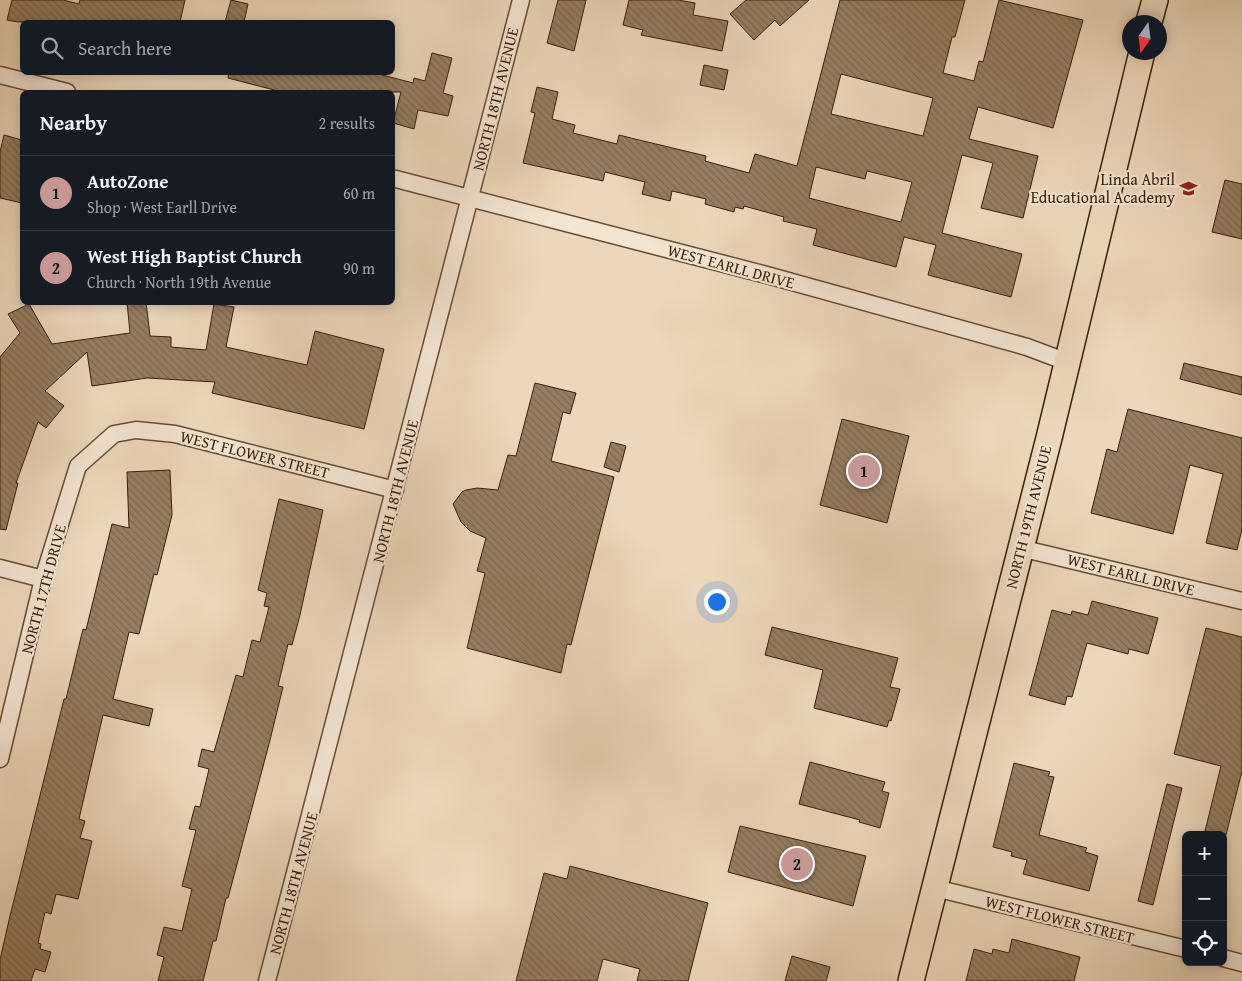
<!DOCTYPE html>
<html lang="en">
<head>
<meta charset="utf-8">
<style>
  body { margin:0; font-family:"Gentium Book Plus",serif; background:#20242c; color:#f1f3f6 }
  .controls { position:absolute; right:15px; bottom:15px; display:grid; overflow:hidden; border-radius:8px; box-shadow:0 2px 12px #0003 }
  .controls button { width:45px; height:45px; display:grid; place-items:center; padding:0; border:0; border-bottom:1px solid #363941; background:#171b24; color:#f1f3f6; font:25px sans-serif }
  .compass { position:absolute; left:1122px; top:15px; width:45px; height:45px; border-radius:50%; background:#171b24; box-shadow:0 2px 12px #0003; rotate:194deg }
  .you { position:absolute; left:716px; top:601px; width:18px; height:18px; margin:-12px; border:4px solid #fff; border-radius:50%; background:#1a73e8; box-shadow:0 0 0 8px #1a73e833 }
  .badge { display:grid; place-items:center; width:32px; height:32px; border-radius:50%; background:#c59692; color:#111; font-size:16px; font-weight:700 }
  .pin { position:absolute; translate:-50% -50%; border:2px solid #fff; box-shadow:0 1px 5px #0006 }
  .list { margin:0; padding:0; list-style:none }
  h2 { display:flex; justify-content:space-between; align-items:center; height:65px; margin:0; padding:0 20px; font-size:21px }
  h2 small { font-size:16px; font-weight:400; color:#9ea1a6 }
  .list li { display:grid; grid-template-columns:32px 1fr auto; gap:15px; align-items:center; box-sizing:border-box; height:75px; padding:0 20px; border-top:1px solid #363941 }
  .list b { display:block; font-size:19px; white-space:nowrap }
  .list p { margin:0; font-size:16px; white-space:nowrap; color:#9ea1a6 }
  .list em { font-size:16px; font-style:normal; color:#9ea1a6 }
  .icon { flex:none; width:28px; height:28px; fill:none; stroke:currentColor; stroke-width:2; stroke-linecap:round; stroke-linejoin:round }
  .map { position:relative; flex:none; width:1242px; height:981px; overflow:hidden }
  .search { position:absolute; background:#171b24; box-shadow:0 2px 12px #0003; left:20px; top:20px; width:375px; height:55px; display:flex; align-items:center; gap:12px; box-sizing:border-box; padding:0 18px; border-radius:8px; color:#9ea1a6; font-size:19px }
  .panel { position:absolute; background:#171b24; box-shadow:0 2px 12px #0003; left:20px; top:90px; width:375px; height:215px; border-radius:8px }
  .map>svg:first-child { display:block }
</style>
</head>
<body>
<div class="map">
<svg width="1242" height="981" viewBox="0 0 1242 981">
  <defs>
    <pattern id="building-back-hatch" width="6" height="6" patternUnits="userSpaceOnUse" patternTransform="scale(1.25)"><rect width="6" height="6" fill="#967e62"/><path d="M-1 5l2 2M0 0l6 6M5-1l2 2" fill="none" stroke="#7b674f"/></pattern>
  </defs>
  <rect width="100%" height="100%" fill="#ecd7ba"/>
  <filter id="stains"><feTurbulence type="fractalNoise" baseFrequency=".004" numOctaves="4"/><feColorMatrix values="0 0 0 0 .2 0 0 0 0 .09 0 0 0 0 .02 0 0 0 .5 -.17"/></filter>
  <radialGradient id="worn" r=".72"><stop offset=".6" stop-color="#630" stop-opacity="0"/><stop offset="1" stop-color="#630" stop-opacity=".3"/></radialGradient>
  <g fill="url(#building-back-hatch)" stroke="#391e02" fill-rule="evenodd">
    <path d="M 12,0 L 63,0 L 79,4 L 80,0 L 185,0 L 180,22 L 18,22 L 7,20 Z"/>
    <path d="M 231,0 L 248,4 L 244,22 L 225,22 Z"/>
    <path d="M 558,0 L 586,0 L 574,51 L 547,43 Z"/>
    <path d="M 629,0 L 678,0 L 695,3 L 693,15 L 728,21 L 722,51 L 641,35 L 643,30 L 623,25 Z"/>
    <path d="M 746,0 L 809,0 L 780,26 L 775,20 L 754,40 L 730,14 Z"/>
    <path d="M 840,0 L 965,0 L 955,37 L 952,37 L 943,73 L 974,81 L 979,61 L 983,62 L 999,0 L 1083,20 L 1053,128 L 978,107 L 969,139 L 1038,156 L 1023,218 L 981,208 L 993,163 L 962,155 L 942,233 L 1022,254 L 1011,297 L 928,275 L 936,245 L 904,237 L 896,267 L 813,245 L 817,229 L 783,221 L 784,217 L 744,206 L 743,209 L 735,207 L 734,212 L 705,204 L 706,199 L 672,191 L 670,201 L 642,194 L 645,182 L 605,172 L 603,181 L 523,163 L 535,113 L 531,112 L 537,87 L 558,92 L 552,119 L 575,125 L 573,133 L 617,144 L 619,135 L 635,139 L 706,156 L 705,161 L 749,173 L 755,154 L 797,166 ZM 841,74 L 933,98 L 923,136 L 831,114 ZM 816,167 L 865,179 L 867,171 L 912,182 L 901,222 L 809,198 Z"/>
    <path d="M 432,53 L 452,58 L 443,93 L 453,96 L 448,116 L 418,110 L 414,129 L 393,123 L 401,92 L 282,92 L 228,78 L 229,72 L 371,72 L 413,83 L 414,78 L 425,81 Z"/>
    <path d="M 704,65 L 728,70 L 724,90 L 700,85 Z"/>
    <path d="M 4,135 L 22,140 L 22,203 L 0,198 L 0,152 Z"/>
    <path d="M 1225,180 L 1242,184 L 1242,239 L 1212,232 Z"/>
    <path d="M 127,302 L 146,302 L 150,336 L 171,337 L 171,347 L 206,350 L 214,304 L 234,307 L 226,347 L 307,365 L 315,331 L 384,349 L 364,429 L 212,393 L 215,382 L 147,378 L 92,386 L 87,352 L 45,391 L 64,406 L 46,428 L 38,422 L 16,483 L 18,483 L 6,530 L 0,529 L 0,357 L 20,333 L 8,314 L 29,304 L 52,344 L 130,333 Z"/>
    <path d="M 1184,363 L 1242,377 L 1242,395 L 1180,379 Z"/>
    <path d="M 535,383 L 576,393 L 570,414 L 563,412 L 551,461 L 614,477 L 580,609 L 571,645 L 567,644 L 561,673 L 467,648 L 485,573 L 477,571 L 486,538 L 470,531 L 461,522 L 453,504 L 462,492 L 466,490 L 477,488 L 498,490 L 508,455 L 516,456 Z"/>
    <path d="M 1128,409 L 1242,438 L 1242,529 L 1237,550 L 1206,543 L 1223,474 L 1190,465 L 1173,534 L 1091,513 L 1107,449 L 1117,452 Z"/>
    <path d="M 842,419 L 909,436 L 887,523 L 820,505 Z"/>
    <path d="M 611,442 L 626,446 L 619,472 L 604,467 Z"/>
    <path d="M 170,470 L 172,515 L 157,575 L 154,574 L 139,634 L 129,632 L 113,699 L 153,709 L 149,726 L 103,715 L 79,819 L 85,821 L 80,838 L 92,841 L 78,899 L 56,894 L 51,914 L 45,912 L 38,943 L 41,944 L 40,949 L 51,952 L 45,972 L 35,969 L 31,981 L 0,981 L 0,960 L 9,920 L 64,699 L 66,699 L 83,629 L 86,630 L 112,524 L 129,528 L 127,472 Z"/>
    <path d="M 279,499 L 323,510 L 300,615 L 292,645 L 288,644 L 278,686 L 283,687 L 269,744 L 228,898 L 226,898 L 216,941 L 213,941 L 203,981 L 158,981 L 164,957 L 157,955 L 164,927 L 182,931 L 192,889 L 182,886 L 196,830 L 189,829 L 195,806 L 200,807 L 209,769 L 198,766 L 202,749 L 214,752 L 236,675 L 243,677 L 252,640 L 260,642 L 269,607 L 264,606 L 267,593 L 258,590 Z"/>
    <path d="M 1092,601 L 1158,618 L 1148,654 L 1129,649 L 1128,654 L 1087,643 L 1072,697 L 1067,696 L 1065,705 L 1029,695 L 1052,610 L 1071,615 L 1072,611 L 1088,615 Z"/>
    <path d="M 772,627 L 898,658 L 890,687 L 900,689 L 891,721 L 889,720 L 887,727 L 814,708 L 823,670 L 765,655 Z"/>
    <path d="M 1206,628 L 1242,637 L 1242,771 L 1226,835 L 1204,835 L 1221,766 L 1174,754 Z"/>
    <path d="M 810,762 L 885,782 L 882,791 L 889,793 L 880,828 L 859,822 L 860,820 L 799,804 Z"/>
    <path d="M 1014,763 L 1050,772 L 1048,776 L 1054,777 L 1039,835 L 1087,848 L 1085,852 L 1098,856 L 1089,891 L 1023,874 L 1027,860 L 1011,856 L 1012,852 L 993,847 Z"/>
    <path d="M 1167,784 L 1182,788 L 1153,905 L 1138,901 Z"/>
    <path d="M 740,826 L 866,856 L 853,906 L 728,872 Z"/>
    <path d="M 570,866 L 708,903 L 688,981 L 637,981 L 640,969 L 603,959 L 597,981 L 516,981 L 544,873 L 567,879 Z"/>
    <path d="M 1012,939 L 1080,957 L 1074,981 L 966,981 L 974,949 L 992,954 L 993,949 L 1009,953 Z"/>
    <path d="M 792,956 L 830,967 L 826,981 L 785,981 Z"/>
  </g>
  <g fill="none" stroke-linecap="round" stroke-linejoin="round">
    <defs>
      <g id="minor">
        <path d="M 0,75 L 67,92"/>
        <path d="M 392,178 L 763,274 L 1027,347 L 1067,362"/>
        <path d="M 1020,548 L 1242,601"/>
        <path d="M 0,568 L 43,579"/>
        <path d="M 0,759 L 43,579 L 78,466 L 114,434 L 136,430 L 175,434 L 395,490"/>
        <path d="M 935,888 L 1186,949"/>
        <path d="M 1223,958 L 1242,963"/>
        <path d="M 267,981 L 521,0"/>
      </g>
      <g id="primary">
        <path d="M 1149,22 L 1155,0"/>
        <path d="M 911,981 L 1049,438 L 1142,52"/>
      </g>
    </defs>
    <use href="#minor" stroke="#664c30" stroke-width="19"/>
    <use href="#primary" stroke="#391e02" stroke-width="28"/>
    <use href="#minor" stroke="#f3e5d2" stroke-width="16"/>
    <use href="#primary" stroke="#ecd7ba" stroke-width="25"/>
  </g>
  <defs>
    <symbol id="school-bare" viewBox="-9 -9 18 18"><path d="M0-5L7-2L0 1L-7-2ZM-4 1L0 2.5L4 1V4Q0 6-4 4Z" fill="#8f2418" stroke="#f3e5d2" stroke-width="2.5" paint-order="stroke"/></symbol>
  </defs>
  <g fill-rule="evenodd">
    <use href="#school-bare" x="1176" y="176" width="25" height="25"/>
  </g>
  <g text-anchor="middle" dominant-baseline="central" stroke-width="4.5" stroke-linejoin="round" paint-order="stroke">
    <g font-size="16" fill="#391e02" stroke="#f3e5d2">
      <text transform="translate(495 99) rotate(-76)">NORTH 18TH AVENUE</text>
      <text transform="translate(731 266) rotate(15)">WEST EARLL DRIVE</text>
      <text transform="translate(255 454) rotate(14)">WEST FLOWER STREET</text>
      <text transform="translate(395 491) rotate(-76)">NORTH 18TH AVENUE</text>
      <text transform="translate(1028 517) rotate(-76)">NORTH 19TH AVENUE</text>
      <text transform="translate(1131 574) rotate(14)">WEST EARLL DRIVE</text>
      <text transform="translate(43 589) rotate(-75)">NORTH 17TH DRIVE</text>
      <text transform="translate(293 883) rotate(-75)">NORTH 18TH AVENUE</text>
      <text transform="translate(1060 919) rotate(14)">WEST FLOWER STREET</text>
    </g>
    <g font-size="16" fill="#391e02" stroke="#f3e5d2" text-anchor="end">
      <text x="1175" y="179">Linda Abril<tspan x="1175" dy="18">Educational Academy</tspan></text>
    </g>
  </g>
  <rect width="100%" height="100%" filter="url(#stains)"/>
  <rect width="100%" height="100%" fill="url(#worn)"/>
</svg>
<div class="controls">
<button>+</button>
<button>−</button>
<button><svg class="icon" aria-label="locate" viewBox="0 0 24 24"><circle cx="12" cy="12" r="6"/><path d="M12 2v4M12 18v4M2 12h4M18 12h4"/></svg></button>
</div>
<svg class="compass" viewBox="-18 -18 36 36"><path d="M0-13l5 13h-10z" fill="#e53935"/><path d="M0 13l5-13h-10z" fill="#9ea1a6"/></svg>
<div class="you"></div>
<div class="pin badge" style="left:864px;top:471px">1</div>
<div class="pin badge" style="left:797px;top:864px">2</div>
<div class="search"><svg class="icon" aria-label="search" viewBox="0 0 24 24"><circle cx="10" cy="10" r="6"/><path d="M15 15l6 6"/></svg>Search here</div>
<section class="panel">
<h2>Nearby<small>2 results</small></h2>
<ul class="list">
<li><span class="badge">1</span><div><b>AutoZone</b><p>Shop · West Earll Drive</p></div><em>60 m</em></li>
<li><span class="badge">2</span><div><b>West High Baptist Church</b><p>Church · North 19th Avenue</p></div><em>90 m</em></li>
</ul>
</section>
</div>
</body>
</html>
